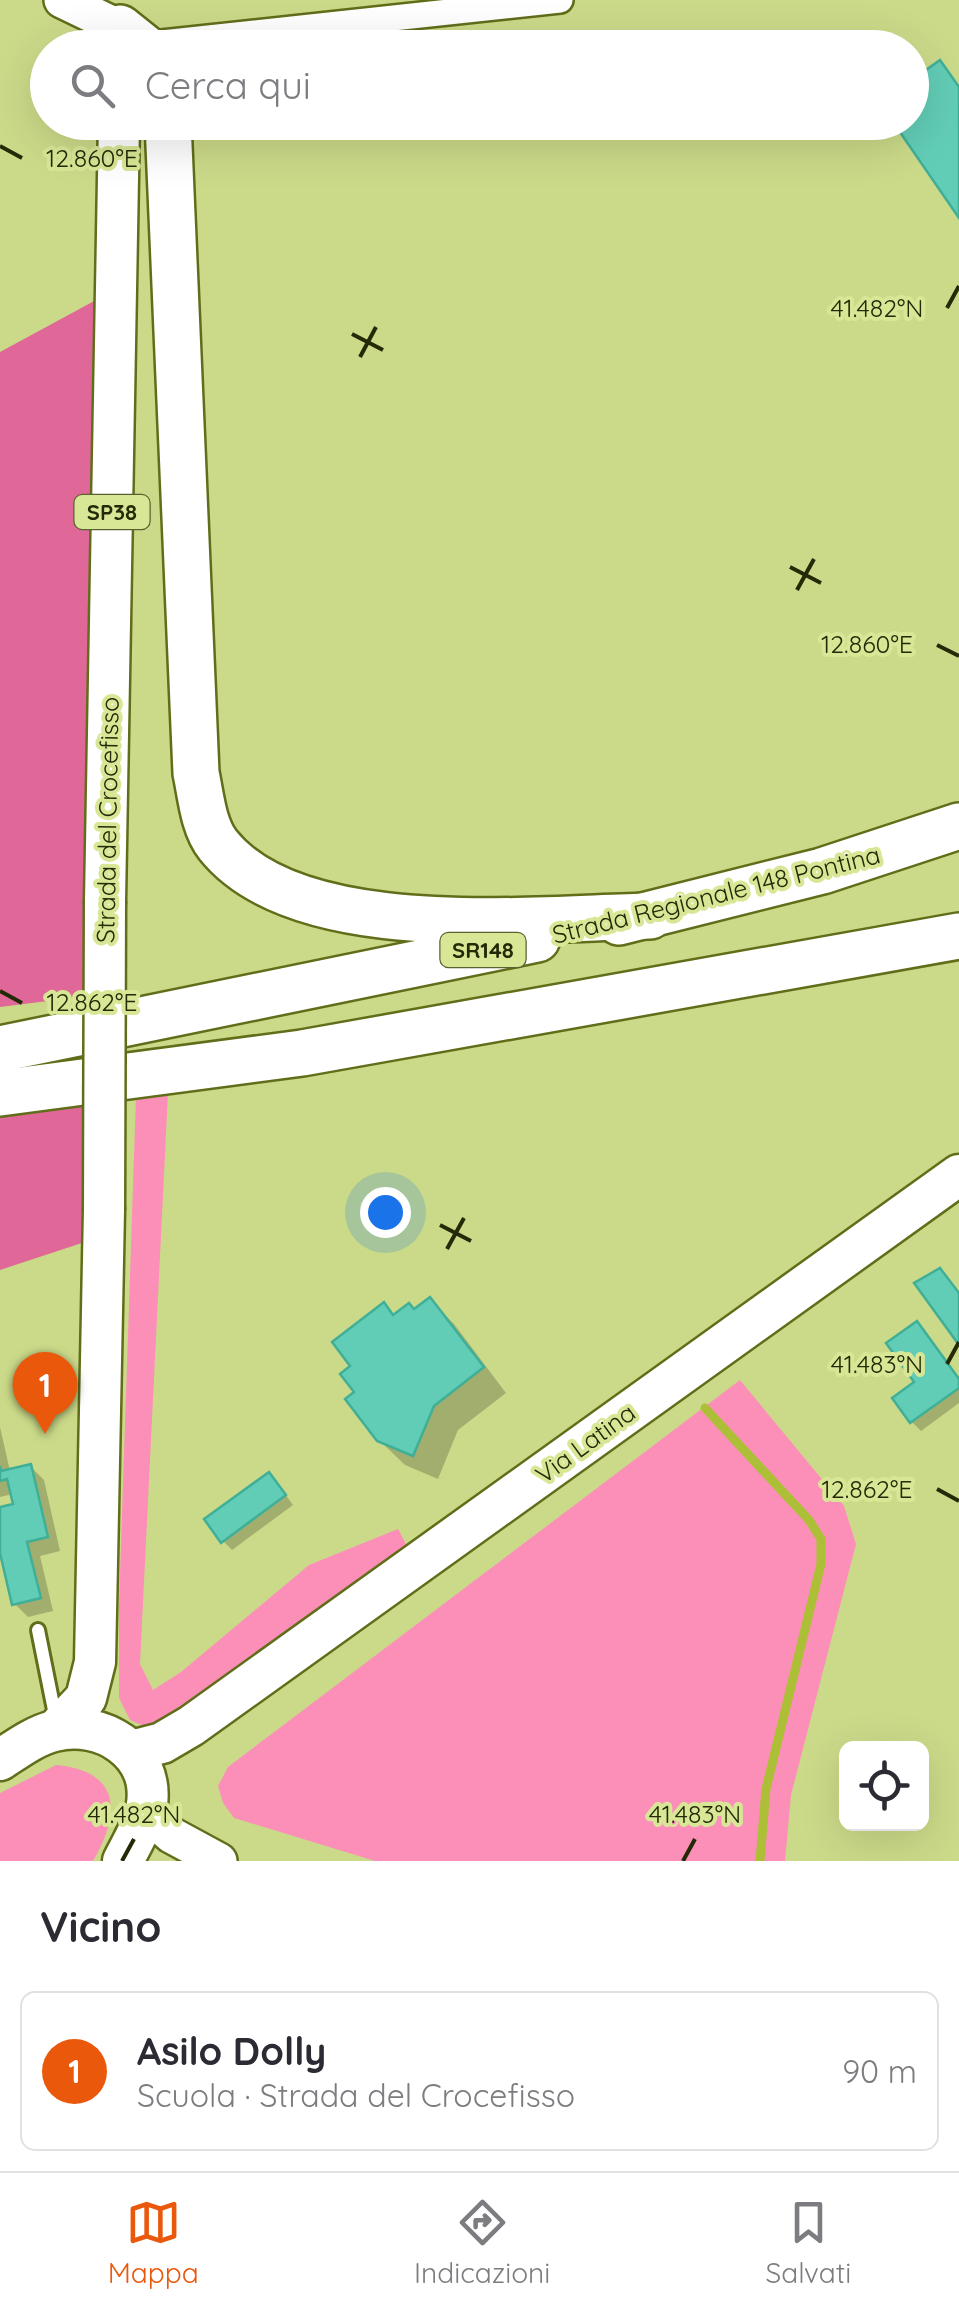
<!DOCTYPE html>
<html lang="it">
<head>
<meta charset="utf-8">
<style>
  body { margin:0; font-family:Quicksand,sans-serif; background:#f7f7f7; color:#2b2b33 }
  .controls { position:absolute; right:30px; bottom:30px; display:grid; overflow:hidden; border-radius:15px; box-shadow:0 10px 40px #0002 }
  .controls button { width:90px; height:90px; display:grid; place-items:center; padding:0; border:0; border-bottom:2px solid #e1e1e2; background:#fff; color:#2b2b33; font:50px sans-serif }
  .you { position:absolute; left:385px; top:1212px; width:35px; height:35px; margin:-25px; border:8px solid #fff; border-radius:50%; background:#1a73e8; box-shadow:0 0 0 15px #1a73e833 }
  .badge { display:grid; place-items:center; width:65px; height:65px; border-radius:50%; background:#ea580c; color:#fff; font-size:32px; font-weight:700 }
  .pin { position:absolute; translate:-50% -82px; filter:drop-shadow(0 2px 5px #0008) }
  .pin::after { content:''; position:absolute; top:52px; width:35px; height:30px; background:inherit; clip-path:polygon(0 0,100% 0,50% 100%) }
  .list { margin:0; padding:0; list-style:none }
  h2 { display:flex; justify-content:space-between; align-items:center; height:130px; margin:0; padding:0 40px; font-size:42px }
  h2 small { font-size:32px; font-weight:400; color:#7c7c81 }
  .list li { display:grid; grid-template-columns:65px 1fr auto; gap:30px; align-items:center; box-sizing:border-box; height:160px; margin:0 20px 20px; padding:0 20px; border:2px solid #e1e1e2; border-radius:15px }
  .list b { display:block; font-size:38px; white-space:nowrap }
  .list p { margin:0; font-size:32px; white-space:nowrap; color:#7c7c81 }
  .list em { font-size:32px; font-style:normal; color:#7c7c81 }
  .icon { flex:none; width:55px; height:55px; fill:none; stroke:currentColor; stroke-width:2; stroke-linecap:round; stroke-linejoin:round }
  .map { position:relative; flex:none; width:959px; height:1861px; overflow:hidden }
  .search { position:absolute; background:#fff; box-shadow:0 10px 40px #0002; left:30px; right:30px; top:30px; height:110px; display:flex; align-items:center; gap:25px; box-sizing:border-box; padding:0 35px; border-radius:55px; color:#7c7c81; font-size:38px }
  .sheet { height:310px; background:#fff }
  nav { display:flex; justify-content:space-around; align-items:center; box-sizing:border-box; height:140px; border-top:2px solid #e1e1e2; background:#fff; font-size:28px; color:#7c7c81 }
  nav a { display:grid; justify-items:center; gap:5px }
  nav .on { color:#ea580c }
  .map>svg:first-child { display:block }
</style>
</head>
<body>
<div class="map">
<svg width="959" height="1861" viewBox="0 0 959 1861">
  <rect width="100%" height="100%" fill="#cbda89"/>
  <g fill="#fc8fb8">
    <path d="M 168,1093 L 140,1664 L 153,1690 L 181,1672 L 309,1565 L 398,1529 L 409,1550 L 190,1713 L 151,1729 L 130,1720 L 119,1698 L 119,1605 L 136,1096 Z"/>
    <path d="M 740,1380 L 844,1506 L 856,1544 L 791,1795 L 785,1861 L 375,1861 L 234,1818 L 223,1803 L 218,1786 L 228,1767 Z"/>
    <path d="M 56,1765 C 121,1771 121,1813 93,1861 L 0,1861 L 0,1793 Z"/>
  </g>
  <g fill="#e06898">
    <path d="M 96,300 L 88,996 L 0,1007 L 0,352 Z"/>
    <path d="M 86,1094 L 91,1240 L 0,1270 L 0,1107 Z"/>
  </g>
  <g fill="#0003">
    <path d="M 430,1300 L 454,1324 L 506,1393 L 458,1430 L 438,1479 L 405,1465 L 379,1440 L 357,1392 L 353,1366 L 384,1306 L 395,1317 L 414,1312 Z"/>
    <path d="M 917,1324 L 959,1379 L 959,1403 L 921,1431 L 912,1422 L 918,1383 Z"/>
    <path d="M 0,1427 L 10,1471 L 30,1466 L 44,1480 L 60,1551 L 40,1556 L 53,1611 L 28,1617 L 14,1603 L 0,1542 L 0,1510 L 16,1506 L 13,1494 L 0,1497 Z"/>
    <path d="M 278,1484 L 293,1505 L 232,1550 L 223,1541 Z"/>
  </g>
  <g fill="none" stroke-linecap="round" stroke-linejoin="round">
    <path stroke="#acbf36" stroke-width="9" d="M 705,1408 L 809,1520 L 821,1539 L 821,1564 L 766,1789 L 760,1861"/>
  </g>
  <g fill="#62cdb6" stroke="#40af98" stroke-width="2.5">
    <path d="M 940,60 L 959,87 L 959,218 L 893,122 L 912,122 L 912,80 Z"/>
    <path d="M 940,1268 L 959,1293 L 959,1345 L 914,1283 Z"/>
    <path d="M 430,1297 L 484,1367 L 434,1406 L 413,1456 L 377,1441 L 345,1399 L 354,1392 L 340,1374 L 350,1366 L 332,1342 L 384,1302 L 393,1315 L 409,1303 L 414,1309 Z"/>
    <path d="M 917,1321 L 959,1379 L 959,1388 L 910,1423 L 892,1398 L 914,1382 L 886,1343 Z"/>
    <path d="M 31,1464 L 48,1537 L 27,1542 L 41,1598 L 12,1605 L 0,1553 L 0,1507 L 13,1504 L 7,1479 L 0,1481 L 0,1466 L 1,1471 Z"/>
    <path d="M 269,1472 L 286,1495 L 221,1543 L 204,1519 Z"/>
  </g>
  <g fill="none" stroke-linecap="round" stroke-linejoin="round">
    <defs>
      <path id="lane" d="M 38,1630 L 56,1720"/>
      <path id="street" d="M 143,45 L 560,0"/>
      <g id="secondary">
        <path d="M 62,0 L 120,28"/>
        <path d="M 145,1812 L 171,1835 L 219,1861"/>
      </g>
      <g id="primary">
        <path d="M 105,901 L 119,122"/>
        <path d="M 57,1729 L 86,1698 L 95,1662 L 104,1210"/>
        <path d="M 131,1751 L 162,1743 L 191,1726 L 959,1175"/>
        <path d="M 0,1760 C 17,1749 34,1736 54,1731 C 102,1719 154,1752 147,1804 C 144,1824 132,1843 123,1861"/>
      </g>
      <g id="highway">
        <path d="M 120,28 L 145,48"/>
        <path d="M 168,122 L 196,773 C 201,796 203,826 218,845 C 298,945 535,918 650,916"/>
        <path d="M 619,922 L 822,871 L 959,826"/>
        <path d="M 0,1049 L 537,939"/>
        <path d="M 0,1093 L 302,1053 L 959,936"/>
      </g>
    </defs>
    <use href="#lane" stroke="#616d19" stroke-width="18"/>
    <use href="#street" stroke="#616d19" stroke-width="30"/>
    <use href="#secondary" stroke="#616d19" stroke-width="40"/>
    <use href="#primary" stroke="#616d19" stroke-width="45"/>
    <use href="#highway" stroke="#616d19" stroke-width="50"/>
    <use href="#lane" stroke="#fff" stroke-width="12"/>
    <use href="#street" stroke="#fff" stroke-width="25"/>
    <use href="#secondary" stroke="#fff" stroke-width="35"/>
    <use href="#primary" stroke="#fff" stroke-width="40"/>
    <use href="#highway" stroke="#fff" stroke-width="45"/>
    <defs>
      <path id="primary-bridge" d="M 104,1210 L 105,901"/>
    </defs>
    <use href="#primary-bridge" stroke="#616d19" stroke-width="45" stroke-linecap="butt"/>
    <use href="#primary-bridge" stroke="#fff" stroke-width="40"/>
  </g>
  <path fill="none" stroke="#242907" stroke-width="4" d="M 0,146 L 22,158M 947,308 L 959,286M 352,334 L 383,350M 360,357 L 376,327M 790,567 L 821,583M 797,590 L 814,559M 937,645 L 959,656M 0,991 L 22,1003M 440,1225 L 471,1241M 447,1249 L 464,1218M 947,1364 L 959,1342M 937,1489 L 959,1501M 122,1861 L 134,1839M 683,1861 L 695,1839"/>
  <g text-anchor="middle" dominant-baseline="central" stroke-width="8" stroke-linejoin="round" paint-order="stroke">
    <g fill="#d8e796" stroke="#5a6232" stroke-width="2.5">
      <rect x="74.5" y="495" width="75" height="34" rx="8"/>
      <rect x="440.5" y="933" width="85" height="34" rx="8"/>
    </g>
    <g font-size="22" font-weight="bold" fill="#242907">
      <text x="112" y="512">SP38</text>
      <text x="483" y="950">SR148</text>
    </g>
    <g font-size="25" fill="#242907" stroke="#d8e796">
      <text transform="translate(107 820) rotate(-89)">Strada del Crocefisso</text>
      <text transform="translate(716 894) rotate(-14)">Strada Regionale 148 Pontina</text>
      <text transform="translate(585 1443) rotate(-36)">Via Latina</text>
    </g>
  </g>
  <g font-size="25" text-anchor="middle" fill="#242907" stroke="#d8e796" stroke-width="8" stroke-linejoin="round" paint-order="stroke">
    <text x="92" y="167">12.860°E</text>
    <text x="877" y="317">41.482°N</text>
    <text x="867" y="653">12.860°E</text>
    <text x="92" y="1011">12.862°E</text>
    <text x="877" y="1373">41.483°N</text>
    <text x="867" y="1498">12.862°E</text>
    <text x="134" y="1823">41.482°N</text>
    <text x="695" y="1823">41.483°N</text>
  </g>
</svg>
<div class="controls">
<button><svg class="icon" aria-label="locate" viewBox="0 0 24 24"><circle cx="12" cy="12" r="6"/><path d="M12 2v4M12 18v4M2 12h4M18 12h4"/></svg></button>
</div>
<div class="you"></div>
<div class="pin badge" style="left:45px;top:1434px">1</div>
<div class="search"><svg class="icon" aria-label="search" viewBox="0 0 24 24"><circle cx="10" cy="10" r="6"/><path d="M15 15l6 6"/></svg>Cerca qui</div>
</div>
<section class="sheet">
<h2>Vicino<small></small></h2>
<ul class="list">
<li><span class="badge">1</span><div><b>Asilo Dolly</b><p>Scuola · Strada del Crocefisso</p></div><em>90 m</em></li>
</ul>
</section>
<nav>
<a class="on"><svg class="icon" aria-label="map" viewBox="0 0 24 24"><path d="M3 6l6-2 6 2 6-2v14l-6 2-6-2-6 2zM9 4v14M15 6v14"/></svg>Mappa</a>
<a><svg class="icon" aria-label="directions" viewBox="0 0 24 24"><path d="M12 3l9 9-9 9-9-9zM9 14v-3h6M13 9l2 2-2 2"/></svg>Indicazioni</a>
<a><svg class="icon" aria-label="saved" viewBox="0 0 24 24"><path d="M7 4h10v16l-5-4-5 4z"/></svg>Salvati</a>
</nav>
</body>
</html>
